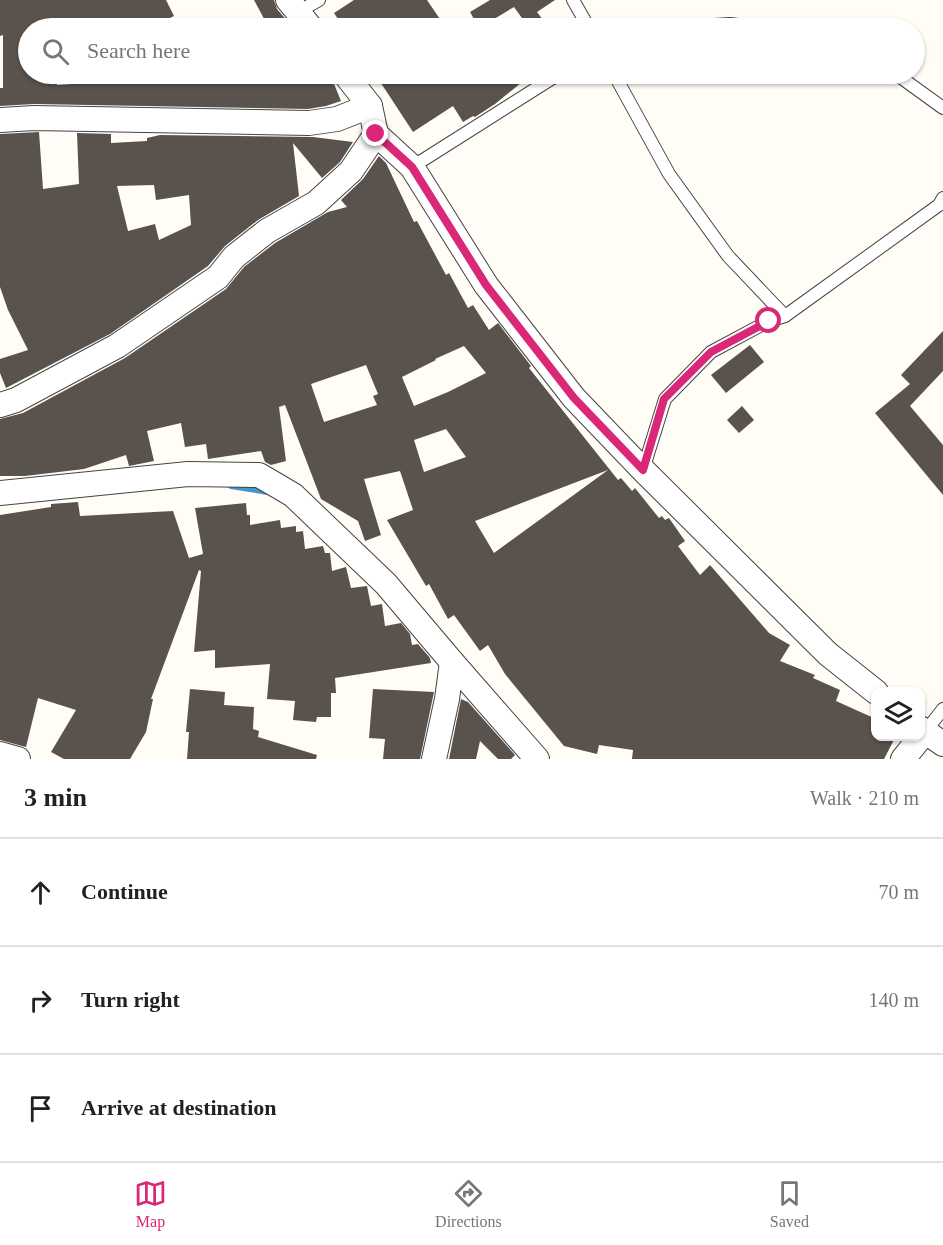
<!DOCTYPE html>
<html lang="en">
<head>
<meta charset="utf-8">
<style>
  body { margin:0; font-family:Georgia,serif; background:#f6f6f6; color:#222 }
  .controls { position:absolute; right:18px; bottom:18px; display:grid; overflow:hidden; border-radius:12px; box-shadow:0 2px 4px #0004 }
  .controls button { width:54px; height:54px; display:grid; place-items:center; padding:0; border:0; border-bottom:2px solid #e0e0e0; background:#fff; color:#222; font:30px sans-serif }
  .stop { position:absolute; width:18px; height:18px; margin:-14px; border:4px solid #db2777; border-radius:50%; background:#fff }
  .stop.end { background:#db2777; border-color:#fff; box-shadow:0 2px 6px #0008 }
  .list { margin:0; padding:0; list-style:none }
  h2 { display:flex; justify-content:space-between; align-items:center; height:78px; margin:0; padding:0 24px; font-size:26px }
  h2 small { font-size:20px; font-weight:400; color:#767676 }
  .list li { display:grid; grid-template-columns:39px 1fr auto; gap:18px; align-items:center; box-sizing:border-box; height:108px; padding:0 24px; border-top:2px solid #e0e0e0 }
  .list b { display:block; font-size:22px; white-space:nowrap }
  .list em { font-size:20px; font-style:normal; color:#767676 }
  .icon { flex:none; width:33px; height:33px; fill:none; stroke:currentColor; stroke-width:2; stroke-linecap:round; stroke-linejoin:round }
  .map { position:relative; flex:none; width:943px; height:759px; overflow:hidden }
  .search { position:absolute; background:#fff; box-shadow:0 2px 4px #0004; left:18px; right:18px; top:18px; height:66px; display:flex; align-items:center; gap:15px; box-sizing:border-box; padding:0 21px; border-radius:33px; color:#767676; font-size:22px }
  .sheet { height:402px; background:#fff }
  nav { display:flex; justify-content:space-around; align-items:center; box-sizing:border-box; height:84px; border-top:2px solid #e0e0e0; background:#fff; font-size:16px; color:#767676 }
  nav a { display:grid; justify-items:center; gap:3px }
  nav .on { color:#db2777 }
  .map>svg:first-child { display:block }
</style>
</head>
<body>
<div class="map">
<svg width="943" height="759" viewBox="0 0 943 759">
  <rect width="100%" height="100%" fill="#fffdf5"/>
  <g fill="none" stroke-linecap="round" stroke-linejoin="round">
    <path stroke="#3f96cf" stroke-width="6" d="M 231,486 L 268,492"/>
  </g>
  <g fill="#5a524d" fill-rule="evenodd">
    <path d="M 0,0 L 166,0 L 174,16 L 149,28 L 28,28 L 28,74 L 57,74 L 57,85 L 100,82 L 99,75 L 119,74 L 330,74 L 341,101 L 326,106 L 308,109 L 34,104 L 0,106 L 0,88 L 3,88 L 3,35 L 0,36 Z"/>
    <path d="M 254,0 L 274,0 L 277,9 L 293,28 L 269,28 Z"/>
    <path d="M 354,0 L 427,0 L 446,28 L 344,28 L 334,13 Z"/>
    <path d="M 490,0 L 555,0 L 537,12 L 549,28 L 529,28 L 514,7 L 479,28 L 470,12 Z"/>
    <path d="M 375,74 L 532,74 L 495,104 L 475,117 L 473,116 L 463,122 L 453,106 L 413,132 Z"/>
    <path d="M 39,132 L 43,189 L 79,184 L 77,133 L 111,134 L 111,143 L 147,141 L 147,138 L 160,135 L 313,137 L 353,142 L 340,162 L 322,178 L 293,143 L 299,196 L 258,220 L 225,246 L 208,266 L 110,334 L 6,388 L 0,373 L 0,359 L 28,350 L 8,310 L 0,287 L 0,134 ZM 154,185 L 156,200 L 189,195 L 191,225 L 159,240 L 155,224 L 128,231 L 117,186 Z"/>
    <path d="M 379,156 L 386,163 L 414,222 L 417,221 L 446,275 L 449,273 L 468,308 L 473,305 L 489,330 L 498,323 L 531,366 L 529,368 L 618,480 L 621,478 L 632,491 L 635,488 L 659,518 L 662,516 L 665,520 L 669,518 L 685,541 L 678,546 L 700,575 L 710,565 L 769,633 L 790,645 L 780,661 L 815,675 L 813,678 L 840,690 L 836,701 L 876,719 L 876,736 L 896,736 L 884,759 L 632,759 L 633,750 L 599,745 L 597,754 L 564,746 L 505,674 L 488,645 L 480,651 L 454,615 L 448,619 L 429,584 L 426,586 L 387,520 L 413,510 L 400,471 L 364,479 L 381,535 L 365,541 L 358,521 L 321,499 L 285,405 L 279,407 L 286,461 L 271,465 L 265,462 L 261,451 L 208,459 L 206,444 L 185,447 L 181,423 L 147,431 L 154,461 L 129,466 L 126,455 L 84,469 L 25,476 L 0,476 L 0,419 L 23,413 L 125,358 L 226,289 L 244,267 L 275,243 L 328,212 L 347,207 L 341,200 L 363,179 ZM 464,346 L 486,373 L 448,392 L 414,406 L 402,377 L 436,360 L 435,359 ZM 366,365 L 378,394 L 373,396 L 377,405 L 324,422 L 311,384 ZM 446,429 L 466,457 L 424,472 L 414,440 ZM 608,470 L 494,553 L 475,521 Z"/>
    <path d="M 943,331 L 943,371 L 910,406 L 943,445 L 943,495 L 875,413 L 910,384 L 901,375 Z"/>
    <path d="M 750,345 L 764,362 L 726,393 L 711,375 Z"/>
    <path d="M 742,406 L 754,420 L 739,433 L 727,420 Z"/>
    <path d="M 78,502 L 80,516 L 173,511 L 189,558 L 203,554 L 195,508 L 246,503 L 247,515 L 250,515 L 250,525 L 280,520 L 281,528 L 296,526 L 296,532 L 303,531 L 305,549 L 323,546 L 325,553 L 330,553 L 332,571 L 346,567 L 351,588 L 367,586 L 371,606 L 382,604 L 385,626 L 401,623 L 410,634 L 412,645 L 418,644 L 430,658 L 431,663 L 335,678 L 336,693 L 331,693 L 331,717 L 317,717 L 316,722 L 293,720 L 295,701 L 267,699 L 270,664 L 215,668 L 215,650 L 194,652 L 201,571 L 199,570 L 151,699 L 153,699 L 146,732 L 130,759 L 64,759 L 51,752 L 76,710 L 38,698 L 26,747 L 0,740 L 0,515 L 51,507 L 51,504 Z"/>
    <path d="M 190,689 L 225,692 L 224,705 L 254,707 L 253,729 L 259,731 L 258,737 L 317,755 L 316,759 L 187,759 L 189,732 L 186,732 Z"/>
    <path d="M 373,689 L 434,692 L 420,759 L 383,759 L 385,739 L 369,738 Z"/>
    <path d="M 461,699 L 468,702 L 515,755 L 511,759 L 498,759 L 480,741 L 476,759 L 449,759 Z"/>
  </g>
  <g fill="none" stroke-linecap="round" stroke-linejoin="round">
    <defs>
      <g id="service">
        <path d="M 573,0 L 589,28"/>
        <path d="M 298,12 L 319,0"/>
        <path d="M 669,28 L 730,24 L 761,28"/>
        <path d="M 614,74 L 669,174 L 728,256 L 785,316"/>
        <path d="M 896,74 L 943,108"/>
        <path d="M 412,167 L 559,74"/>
        <path d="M 643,470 L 665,399 L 711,352 L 769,321 L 785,316 L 939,205 L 943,198"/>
        <path d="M 925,732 L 943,709"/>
      </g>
      <g id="minor">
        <path d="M 288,0 L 311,28"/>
        <path d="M 345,74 L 370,106 L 376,134 L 412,167 L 486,285 L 574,398 L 643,470 L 828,654 L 876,692"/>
        <path d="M 0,120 L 34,118 L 309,123 L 337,119 L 370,106"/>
        <path d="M 0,405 L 16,400 L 117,346 L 218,277 L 234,257 L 267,231 L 316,203 L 351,171 L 376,134"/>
        <path d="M 0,493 L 188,474 L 259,475 L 293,495 L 386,584 L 452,662 L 537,759"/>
        <path d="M 920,728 L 943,744"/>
        <path d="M 0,754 L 18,759"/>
        <path d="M 434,759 L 447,699 L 452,662"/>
        <path d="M 903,759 L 925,732"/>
      </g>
    </defs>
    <use href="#service" stroke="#444" stroke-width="14"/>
    <use href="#minor" stroke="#444" stroke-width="26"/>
    <use href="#service" stroke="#fff" stroke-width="12"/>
    <use href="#minor" stroke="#fff" stroke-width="24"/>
  </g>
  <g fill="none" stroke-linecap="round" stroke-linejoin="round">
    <path stroke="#db2777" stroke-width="8" d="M 376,134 L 412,167 L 486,285 L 574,398 L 643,470 L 664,399 L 711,352 L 769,321"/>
  </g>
</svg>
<div class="controls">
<button><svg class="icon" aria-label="layers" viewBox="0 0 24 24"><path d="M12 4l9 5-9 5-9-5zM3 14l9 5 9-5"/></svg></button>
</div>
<div class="stop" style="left:769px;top:321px"></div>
<div class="stop end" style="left:376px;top:134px"></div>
<div class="search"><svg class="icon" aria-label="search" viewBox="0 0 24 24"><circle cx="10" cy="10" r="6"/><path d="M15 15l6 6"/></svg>Search here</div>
</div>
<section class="sheet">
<h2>3 min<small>Walk · 210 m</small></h2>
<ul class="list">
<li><svg class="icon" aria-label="ahead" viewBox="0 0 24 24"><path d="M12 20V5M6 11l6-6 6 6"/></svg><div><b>Continue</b></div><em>70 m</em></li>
<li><svg class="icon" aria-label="right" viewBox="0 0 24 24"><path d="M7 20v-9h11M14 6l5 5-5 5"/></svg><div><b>Turn right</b></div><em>140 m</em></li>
<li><svg class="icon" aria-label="arrive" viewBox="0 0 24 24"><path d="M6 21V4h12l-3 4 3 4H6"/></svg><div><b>Arrive at destination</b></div></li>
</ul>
</section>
<nav>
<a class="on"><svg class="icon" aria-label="map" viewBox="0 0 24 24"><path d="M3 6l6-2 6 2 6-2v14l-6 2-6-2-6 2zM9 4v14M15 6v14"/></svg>Map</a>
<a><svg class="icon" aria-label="directions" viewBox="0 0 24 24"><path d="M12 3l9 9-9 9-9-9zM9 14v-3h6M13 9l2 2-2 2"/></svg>Directions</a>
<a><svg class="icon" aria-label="saved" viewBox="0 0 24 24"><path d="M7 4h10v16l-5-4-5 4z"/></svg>Saved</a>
</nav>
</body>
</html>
